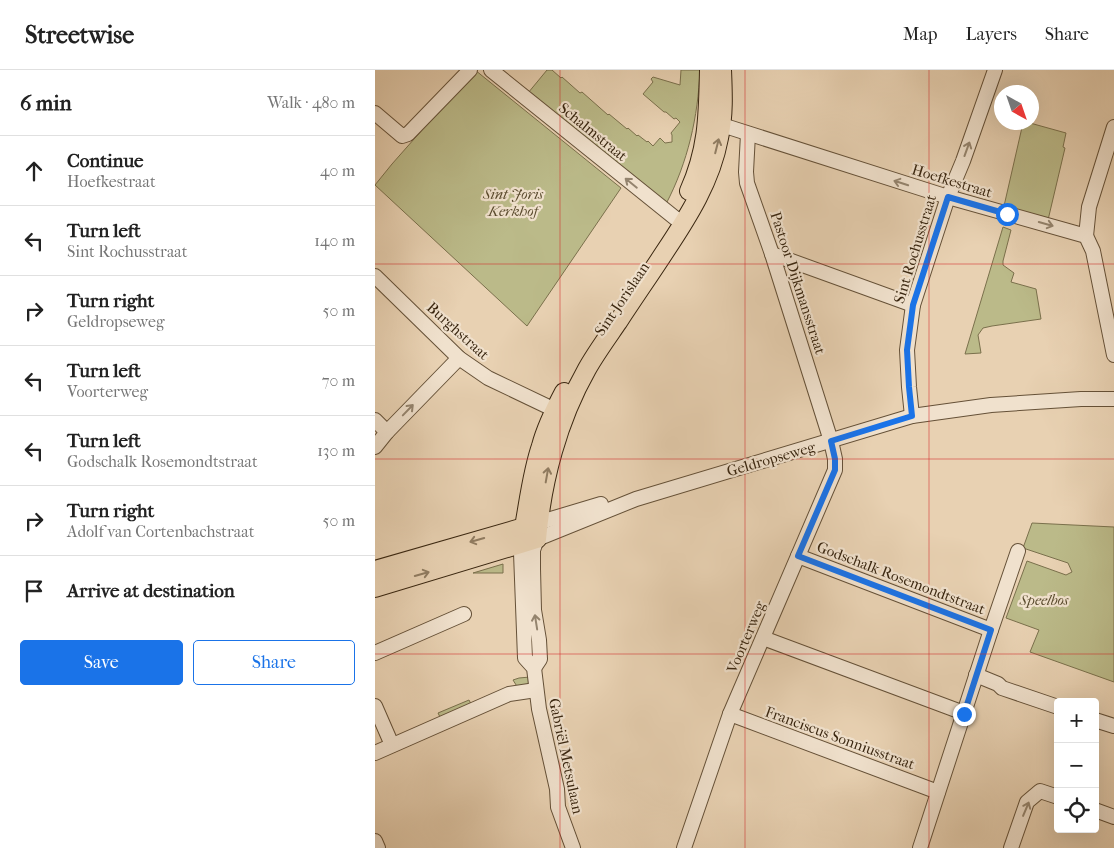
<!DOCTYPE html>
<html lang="en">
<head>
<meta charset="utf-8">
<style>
  body { margin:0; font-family:"IM FELL French Canon",serif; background:#f2f2f2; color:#222 }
  .controls { position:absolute; right:15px; bottom:15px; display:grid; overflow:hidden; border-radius:5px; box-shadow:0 5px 20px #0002 }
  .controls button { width:45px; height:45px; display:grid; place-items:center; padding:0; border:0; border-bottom:1px solid #e0e0e0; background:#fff; color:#222; font:25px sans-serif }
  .compass { position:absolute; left:619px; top:15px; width:45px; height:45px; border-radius:50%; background:#fff; box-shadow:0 5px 20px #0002; rotate:140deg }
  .stop { position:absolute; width:15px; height:15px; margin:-11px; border:4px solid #1a73e8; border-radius:50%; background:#fff }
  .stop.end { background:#1a73e8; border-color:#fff; box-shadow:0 1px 5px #0008 }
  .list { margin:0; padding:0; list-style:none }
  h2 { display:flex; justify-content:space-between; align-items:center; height:65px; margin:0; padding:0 20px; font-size:21px }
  h2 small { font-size:16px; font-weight:400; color:#767676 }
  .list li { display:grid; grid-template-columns:32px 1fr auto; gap:15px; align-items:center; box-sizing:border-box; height:70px; padding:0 20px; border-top:1px solid #e0e0e0 }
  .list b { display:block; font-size:19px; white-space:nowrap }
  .list p { margin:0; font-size:16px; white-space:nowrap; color:#767676 }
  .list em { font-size:16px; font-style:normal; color:#767676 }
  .actions { display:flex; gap:10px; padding:15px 20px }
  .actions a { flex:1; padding:11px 0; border:1px solid #1a73e8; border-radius:5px; text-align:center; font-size:18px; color:#1a73e8 }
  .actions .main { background:#1a73e8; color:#fff }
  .icon { flex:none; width:28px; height:28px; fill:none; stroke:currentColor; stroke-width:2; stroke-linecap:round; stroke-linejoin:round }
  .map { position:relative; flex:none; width:739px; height:778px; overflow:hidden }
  header { display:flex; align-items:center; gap:30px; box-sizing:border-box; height:70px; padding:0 25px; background:#fff; border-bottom:1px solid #e0e0e0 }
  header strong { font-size:24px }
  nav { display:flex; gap:28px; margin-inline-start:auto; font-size:18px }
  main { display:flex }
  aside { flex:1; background:#fff }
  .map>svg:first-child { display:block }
</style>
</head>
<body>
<header>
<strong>Streetwise</strong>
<nav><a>Map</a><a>Layers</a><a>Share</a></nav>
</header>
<main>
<aside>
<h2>6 min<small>Walk · 480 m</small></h2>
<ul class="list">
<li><svg class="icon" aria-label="ahead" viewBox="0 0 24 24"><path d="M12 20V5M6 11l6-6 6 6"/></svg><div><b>Continue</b><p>Hoefkestraat</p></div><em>40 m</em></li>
<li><svg class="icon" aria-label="left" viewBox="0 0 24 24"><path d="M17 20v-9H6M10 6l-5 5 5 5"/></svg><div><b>Turn left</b><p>Sint Rochusstraat</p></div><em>140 m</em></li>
<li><svg class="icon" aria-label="right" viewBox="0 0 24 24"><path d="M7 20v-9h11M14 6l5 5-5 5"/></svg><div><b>Turn right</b><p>Geldropseweg</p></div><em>50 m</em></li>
<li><svg class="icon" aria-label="left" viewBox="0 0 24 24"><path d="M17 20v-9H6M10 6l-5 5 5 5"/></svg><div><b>Turn left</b><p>Voorterweg</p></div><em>70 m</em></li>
<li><svg class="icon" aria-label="left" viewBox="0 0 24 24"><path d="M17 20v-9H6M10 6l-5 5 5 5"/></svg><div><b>Turn left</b><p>Godschalk Rosemondtstraat</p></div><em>130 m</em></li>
<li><svg class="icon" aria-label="right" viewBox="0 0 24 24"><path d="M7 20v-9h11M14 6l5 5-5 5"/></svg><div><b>Turn right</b><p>Adolf van Cortenbachstraat</p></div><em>50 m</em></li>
<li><svg class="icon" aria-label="arrive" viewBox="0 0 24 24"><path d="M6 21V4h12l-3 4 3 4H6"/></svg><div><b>Arrive at destination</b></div></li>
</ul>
<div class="actions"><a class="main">Save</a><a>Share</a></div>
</aside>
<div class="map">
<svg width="739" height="778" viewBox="0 0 739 778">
  <rect width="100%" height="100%" fill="#e8d1b2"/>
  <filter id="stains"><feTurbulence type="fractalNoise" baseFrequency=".004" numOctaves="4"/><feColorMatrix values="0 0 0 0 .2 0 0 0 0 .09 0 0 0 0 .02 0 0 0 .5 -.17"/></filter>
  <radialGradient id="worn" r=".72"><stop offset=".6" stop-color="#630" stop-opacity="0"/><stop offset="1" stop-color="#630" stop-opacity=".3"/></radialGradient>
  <g fill="#bbba89" stroke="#7a704c">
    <path d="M 100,0 L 246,118 L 152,256 L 0,115 L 17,94 Z"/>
    <path d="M 172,0 L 177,0 L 186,8 L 187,7 L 205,23 L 207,22 L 233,45 L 234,44 L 252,59 L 253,58 L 262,66 L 263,65 L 272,72 L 273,71 L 278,76 L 285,68 L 290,73 L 297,72 L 297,65 L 296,63 L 305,52 L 301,48 L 299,49 L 291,42 L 289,42 L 268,24 L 278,12 L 276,9 L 278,7 L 305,15 L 306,0 L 325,0 C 323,47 313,92 291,134 L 153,23 Z"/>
    <path d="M 648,53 L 655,53 L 691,63 L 688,77 L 690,78 L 673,150 L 629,136 Z"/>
    <path d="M 628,157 L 636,160 L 628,191 L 628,195 L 639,203 L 636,212 L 661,219 L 666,249 L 617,256 L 608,258 L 603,265 L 606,283 L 590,284 Z"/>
    <path d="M 657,453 L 739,457 L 739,612 L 655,582 L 664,560 L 631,548 L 652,491 L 691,505 L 697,502 L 693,493 L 648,478 Z"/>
    <path d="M 128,494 L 128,503 L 98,503 Z"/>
    <path d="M 155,607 L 153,614 L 143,618 L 138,610 L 144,608 Z"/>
    <path d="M 94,630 L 96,634 L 65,647 L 63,643 Z"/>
  </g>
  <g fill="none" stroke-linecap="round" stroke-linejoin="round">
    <defs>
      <g id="minor">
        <path d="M 116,0 L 300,148"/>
        <path d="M 0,43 L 27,66 L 33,64 L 95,0"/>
        <path d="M 347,55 L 573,127 L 711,166 L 718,181 L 739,285"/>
        <path d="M 711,166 L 714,137 L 739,57"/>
        <path d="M 397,184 L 538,235"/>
        <path d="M 0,206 L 84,288 L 113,308 L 180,340"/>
        <path d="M 537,346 L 534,317 L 532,280 L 538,235 L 573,127 L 588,91 L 620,0"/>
        <path d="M 0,350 L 12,362"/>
        <path d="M 0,377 L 12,362 L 84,288"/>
        <path d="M 423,486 L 616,560"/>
        <path d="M 388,568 L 589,643"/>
        <path d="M 0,583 L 89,544"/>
        <path d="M 159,598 L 165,589 L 164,570 L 159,540 L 158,499 L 158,480 L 162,469 L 261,429 L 537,346 L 616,335 L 706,329 L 739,329"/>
        <path d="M 601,605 L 623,614 L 627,618 L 683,637"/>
        <path d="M 0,636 L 17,675"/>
        <path d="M 355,644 L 563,722"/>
        <path d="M 720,650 L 739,656"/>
        <path d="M 0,683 L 134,624 L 161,620"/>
        <path d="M 720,740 L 739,747"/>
        <path d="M 0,771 L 3,778"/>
        <path d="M 198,778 L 183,737 L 182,719 L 164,639 L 159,598 L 150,588 L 146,483 L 149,457 L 226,434"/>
        <path d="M 309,778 L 355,644 L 460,400 L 460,389 L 456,371 L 397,184 L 372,113 L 371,102 L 373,64"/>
        <path d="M 545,778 L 616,560 L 643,481"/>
        <path d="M 636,778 L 652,732 L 665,721 L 683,727"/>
      </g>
      <g id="major">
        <path d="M 314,121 C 333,79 333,45 334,0"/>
        <path d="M 0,500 L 149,457 C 154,430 157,402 166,376 C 171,357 180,339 189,322"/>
        <path d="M 0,518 L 162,469 C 167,411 183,350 212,299 C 221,283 232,268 243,252 C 258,229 274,206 289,183 C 313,147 336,111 344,68 C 349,46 348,23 347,0"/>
      </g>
    </defs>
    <use href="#minor" stroke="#655138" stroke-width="16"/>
    <use href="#major" stroke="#392610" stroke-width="20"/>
    <use href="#minor" stroke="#f0e1cd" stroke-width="14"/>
    <use href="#major" stroke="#e8d1b2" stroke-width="18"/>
  </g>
  <defs><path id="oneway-shaft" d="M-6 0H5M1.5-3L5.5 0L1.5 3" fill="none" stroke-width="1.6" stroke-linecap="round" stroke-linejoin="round" transform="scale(1.25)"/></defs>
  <g stroke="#907c61">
    <use href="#oneway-shaft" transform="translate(342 76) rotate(-76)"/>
    <use href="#oneway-shaft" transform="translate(172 405) rotate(-80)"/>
    <use href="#oneway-shaft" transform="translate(102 470) rotate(164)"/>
    <use href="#oneway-shaft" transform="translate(47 504) rotate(-16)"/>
  </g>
  <g stroke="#94846e">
    <use href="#oneway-shaft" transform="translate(592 79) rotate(-70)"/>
    <use href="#oneway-shaft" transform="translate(256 113) rotate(-141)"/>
    <use href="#oneway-shaft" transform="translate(526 113) rotate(-162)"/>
    <use href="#oneway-shaft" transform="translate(671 154) rotate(16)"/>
    <use href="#oneway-shaft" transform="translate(33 340) rotate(-46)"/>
    <use href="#oneway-shaft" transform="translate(161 552) rotate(-99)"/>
    <use href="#oneway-shaft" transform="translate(651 739) rotate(-67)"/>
  </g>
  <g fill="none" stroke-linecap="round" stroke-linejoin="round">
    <path stroke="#1a73e8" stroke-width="6" d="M 589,644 L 616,560 L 423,486 L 460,400 L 460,389 L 456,371 L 537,346 L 534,317 L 532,280 L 538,235 L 573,127 L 632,144"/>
  </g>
  <path fill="none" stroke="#d62828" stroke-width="1" stroke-opacity="0.55" d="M 185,0 L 185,778M 370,0 L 370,778M 554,0 L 554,778M 0,194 L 739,194M 0,389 L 739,389M 0,584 L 739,584"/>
  <g text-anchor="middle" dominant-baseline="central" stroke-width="4.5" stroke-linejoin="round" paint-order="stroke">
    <g font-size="15" fill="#392610" stroke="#f0e1cd">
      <text transform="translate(218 62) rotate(39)">Schalmstraat</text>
      <text transform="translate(577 111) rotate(17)">Hoefkestraat</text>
      <text transform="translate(540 179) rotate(-73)">Sint Rochusstraat</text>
      <text transform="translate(423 213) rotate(72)">Pastoor Dijkmansstraat</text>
      <text transform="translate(247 229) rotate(-56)">Sint Jorislaan</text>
      <text transform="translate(83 261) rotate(42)">Burghstraat</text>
      <text transform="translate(396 389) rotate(-16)">Geldropseweg</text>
      <text transform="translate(526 508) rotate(21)">Godschalk Rosemondtstraat</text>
      <text transform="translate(371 567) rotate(-67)">Voorterweg</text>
      <text transform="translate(465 668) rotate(20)">Franciscus Sonniusstraat</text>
      <text transform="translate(191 686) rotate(78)">Gabriël Metsulaan</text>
    </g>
    <g font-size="15" font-style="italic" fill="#5a4b2e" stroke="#f0e1cd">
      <text x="138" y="124">Sint Joris<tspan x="138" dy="17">Kerkhof</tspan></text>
      <text x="669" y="530">Speelbos</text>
    </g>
  </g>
  <rect width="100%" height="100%" filter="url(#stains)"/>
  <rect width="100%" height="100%" fill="url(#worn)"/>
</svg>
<div class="controls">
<button>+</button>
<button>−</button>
<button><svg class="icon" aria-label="locate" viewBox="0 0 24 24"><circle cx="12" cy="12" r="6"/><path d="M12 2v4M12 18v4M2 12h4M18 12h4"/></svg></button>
</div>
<svg class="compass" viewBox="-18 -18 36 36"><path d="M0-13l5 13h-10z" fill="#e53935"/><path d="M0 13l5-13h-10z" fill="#767676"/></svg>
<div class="stop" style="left:632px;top:144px"></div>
<div class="stop end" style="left:589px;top:644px"></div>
</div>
</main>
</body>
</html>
